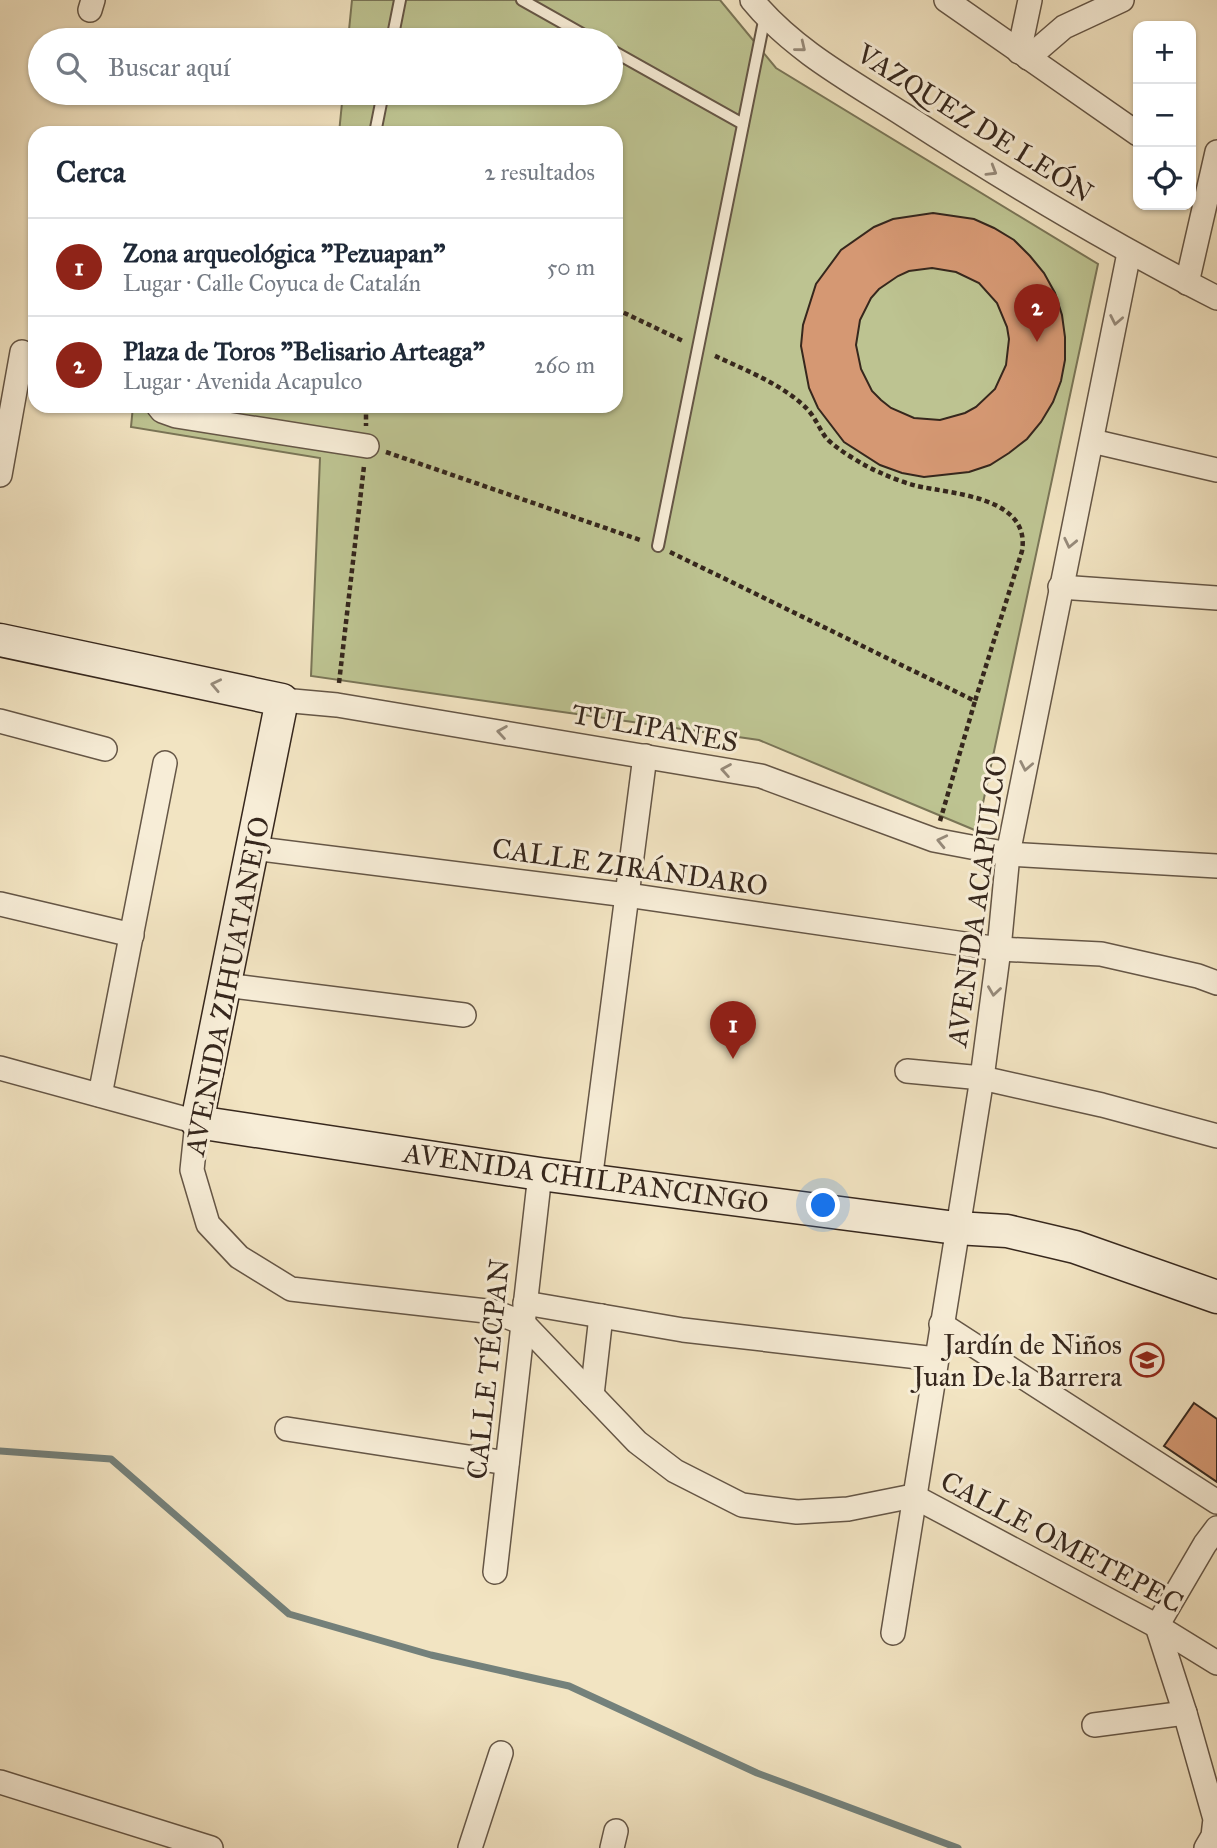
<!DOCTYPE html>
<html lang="es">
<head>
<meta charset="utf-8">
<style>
  body { margin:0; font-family:"IM FELL Great Primer",serif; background:#f6f6f7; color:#1f2937 }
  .controls { position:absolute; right:21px; top:21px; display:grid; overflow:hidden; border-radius:14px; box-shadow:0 2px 5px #0004 }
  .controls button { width:63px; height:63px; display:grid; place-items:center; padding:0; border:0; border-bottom:2px solid #e0e1e3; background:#fff; color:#1f2937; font:35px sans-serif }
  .you { position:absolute; left:824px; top:1206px; width:24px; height:24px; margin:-18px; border:5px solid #fff; border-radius:50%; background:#1a73e8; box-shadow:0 0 0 10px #1a73e833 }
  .badge { display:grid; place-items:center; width:46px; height:46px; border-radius:50%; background:#8f2418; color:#fff; font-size:23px; font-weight:700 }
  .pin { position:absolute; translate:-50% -58px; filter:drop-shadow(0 2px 4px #0008) }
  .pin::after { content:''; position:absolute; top:37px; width:24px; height:21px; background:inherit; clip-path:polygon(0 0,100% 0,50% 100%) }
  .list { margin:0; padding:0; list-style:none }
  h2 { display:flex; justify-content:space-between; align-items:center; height:91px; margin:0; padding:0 28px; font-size:30px }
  h2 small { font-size:23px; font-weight:400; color:#747a83 }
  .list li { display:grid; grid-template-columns:46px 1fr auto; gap:21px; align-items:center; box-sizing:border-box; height:98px; padding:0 28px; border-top:2px solid #e0e1e3 }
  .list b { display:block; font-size:26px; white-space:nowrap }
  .list p { margin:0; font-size:23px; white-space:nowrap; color:#747a83 }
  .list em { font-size:23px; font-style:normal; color:#747a83 }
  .icon { flex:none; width:38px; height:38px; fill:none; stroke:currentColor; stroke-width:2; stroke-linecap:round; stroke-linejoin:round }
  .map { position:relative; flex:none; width:1217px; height:1848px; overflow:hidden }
  .search { position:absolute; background:#fff; box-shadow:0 2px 5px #0004; left:28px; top:28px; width:595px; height:77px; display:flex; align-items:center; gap:18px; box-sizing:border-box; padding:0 24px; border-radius:38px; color:#747a83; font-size:26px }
  .panel { position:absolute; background:#fff; box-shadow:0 2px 5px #0004; left:28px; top:126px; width:595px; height:287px; border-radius:21px }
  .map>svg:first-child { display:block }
</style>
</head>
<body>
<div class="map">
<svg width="1217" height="1848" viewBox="0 0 1217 1848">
  <rect width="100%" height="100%" fill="#f2e4c2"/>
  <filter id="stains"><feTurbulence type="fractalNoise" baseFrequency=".00286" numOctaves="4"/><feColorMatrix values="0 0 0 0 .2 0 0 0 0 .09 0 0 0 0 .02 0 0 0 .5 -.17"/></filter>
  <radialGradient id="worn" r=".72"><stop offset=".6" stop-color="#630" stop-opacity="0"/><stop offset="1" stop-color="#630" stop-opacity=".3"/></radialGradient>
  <path fill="#bdc391" stroke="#7a7557" stroke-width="2" d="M 352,0 L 720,0 L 776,68 L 1098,264 L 977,831 L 759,740 L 311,676 L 320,458 L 131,427 L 133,406 L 616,406 L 616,133 L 339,133 L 343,93 L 611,93 L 611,40 L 348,40 Z"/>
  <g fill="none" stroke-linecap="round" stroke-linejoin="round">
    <path stroke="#74817b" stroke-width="7" d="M 0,1451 L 111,1459 L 289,1614 L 431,1655 L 569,1686 L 757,1773 L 958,1848"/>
  </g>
  <g fill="#d59873" stroke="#36271d" stroke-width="2" fill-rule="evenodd">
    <path d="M 933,213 L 974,219 L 994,228 L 1014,240 L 1030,256 L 1044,273 L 1055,293 L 1062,315 L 1065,337 L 1065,360 L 1061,381 L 1053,402 L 1041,422 L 1027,439 L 1009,453 L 990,465 L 969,472 L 924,477 L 902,473 L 880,465 L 844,442 L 818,408 L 809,388 L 801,346 L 803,325 L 816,284 L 841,250 L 874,227 L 893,219 ZM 932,268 L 956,272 L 979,283 L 997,303 L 1007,327 L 1009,339 L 1006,365 L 995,389 L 976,407 L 965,413 L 940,420 L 914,418 L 891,408 L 881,400 L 872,391 L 861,369 L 856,345 L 860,320 L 871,298 L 879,289 L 898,276 L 909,271 Z"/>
    <path d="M 1194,1403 L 1217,1419 L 1217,1482 L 1164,1446 Z"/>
  </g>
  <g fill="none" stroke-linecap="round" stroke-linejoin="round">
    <defs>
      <g id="lane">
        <path d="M 522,0 L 593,40"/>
        <path d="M 392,40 L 400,0"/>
        <path d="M 611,50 L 743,124"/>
        <path d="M 375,133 L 383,93"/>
        <path d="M 658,546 L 765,16"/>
      </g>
      <g id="street">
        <path d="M 752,0 C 793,50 851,81 904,115 C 1006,181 1109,243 1217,298"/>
        <path d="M 946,0 L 1138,134"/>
        <path d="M 90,10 L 93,0"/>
        <path d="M 1019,52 L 1030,0"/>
        <path d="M 1028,58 L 1064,27 L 1122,0"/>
        <path d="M 1187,283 L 1217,152"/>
        <path d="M 158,406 L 162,411 L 176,416 L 367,446"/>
        <path d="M 1092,441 L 1217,470"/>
        <path d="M 0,475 L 22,352"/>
        <path d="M 1060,587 L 1217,598"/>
        <path d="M 282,700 L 337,705 L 761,776 L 934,840 L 1008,854 L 1217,866"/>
        <path d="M 0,721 L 105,749"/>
        <path d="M 252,848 L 627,895 L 999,949 L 1101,954 L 1198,976 L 1217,983"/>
        <path d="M 0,904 L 132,935"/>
        <path d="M 225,985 L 464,1015"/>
        <path d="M 0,1068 L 197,1122 L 192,1170 L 208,1224 L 239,1257 L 291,1289 L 495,1312 L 523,1323 L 637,1442 L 675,1471 L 742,1505 L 797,1512 L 848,1509 L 913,1496 L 1157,1626 L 1217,1663"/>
        <path d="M 907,1071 L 982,1078 L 1102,1105 L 1217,1136"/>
        <path d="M 100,1095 L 165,763"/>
        <path d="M 590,1181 L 645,756"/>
        <path d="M 525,1303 L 683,1330 L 936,1359"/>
        <path d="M 941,1324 L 1217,1502"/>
        <path d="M 592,1395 L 601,1316"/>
        <path d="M 287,1429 L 507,1463"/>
        <path d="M 495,1572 L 540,1174"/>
        <path d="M 893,1633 L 982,1078 L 999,949 L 1008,854 L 1129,253"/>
        <path d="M 1094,1725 L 1185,1713"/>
        <path d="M 0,1782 L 211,1848"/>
        <path d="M 470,1848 L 501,1753"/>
        <path d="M 612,1848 L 616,1831"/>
        <path d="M 1206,1848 L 1213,1836 L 1215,1819 L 1185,1713 L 1157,1626 L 1205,1544 L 1217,1528"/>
      </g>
      <path id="secondary" d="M 0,640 L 282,700 L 197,1122 L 540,1174 L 956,1228 L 1007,1231 L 1075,1247 L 1217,1297"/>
    </defs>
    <use href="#lane" stroke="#655646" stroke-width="14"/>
    <use href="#street" stroke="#655646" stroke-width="26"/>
    <use href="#secondary" stroke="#36271d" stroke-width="35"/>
    <g stroke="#36271d" stroke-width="4.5" stroke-dasharray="5 3.5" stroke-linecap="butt">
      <path d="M 616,309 L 683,341"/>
      <path d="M 366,406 L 366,426"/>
      <path d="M 386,452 L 643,541"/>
      <path d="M 670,552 L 975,701 L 1022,551 C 1031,497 953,494 917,486 C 905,483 892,478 881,473 C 866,467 838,450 827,439 C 818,428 816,416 802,404 C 777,382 743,369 713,355"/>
      <path d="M 339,683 L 364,466"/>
      <path d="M 940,821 L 975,701"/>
    </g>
    <use href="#lane" stroke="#f7edd7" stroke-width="10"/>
    <use href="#street" stroke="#f7edd7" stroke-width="23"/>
    <use href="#secondary" stroke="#f7edd7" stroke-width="32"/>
  </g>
  <defs><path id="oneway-chevron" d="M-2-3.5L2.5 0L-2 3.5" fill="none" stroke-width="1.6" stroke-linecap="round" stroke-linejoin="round" transform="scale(1.75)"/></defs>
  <g stroke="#968a7a">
    <use href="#oneway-chevron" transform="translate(801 47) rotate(39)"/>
    <use href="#oneway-chevron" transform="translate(992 171) rotate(31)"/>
    <use href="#oneway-chevron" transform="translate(1116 320) rotate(101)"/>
    <use href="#oneway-chevron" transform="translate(1070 543) rotate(102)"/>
    <use href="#oneway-chevron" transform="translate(216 685) rotate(-168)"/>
    <use href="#oneway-chevron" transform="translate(502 732) rotate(-171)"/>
    <use href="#oneway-chevron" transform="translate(1026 766) rotate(101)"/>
    <use href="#oneway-chevron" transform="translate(726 770) rotate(-170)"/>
    <use href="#oneway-chevron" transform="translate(942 841) rotate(-167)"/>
    <use href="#oneway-chevron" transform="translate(994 991) rotate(98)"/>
  </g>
  <defs>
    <symbol id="school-ring" viewBox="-11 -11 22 22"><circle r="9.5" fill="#f7edd7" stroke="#8f2418" stroke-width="1.5"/><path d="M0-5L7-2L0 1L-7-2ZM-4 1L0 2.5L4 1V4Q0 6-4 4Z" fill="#8f2418"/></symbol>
  </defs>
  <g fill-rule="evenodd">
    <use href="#school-ring" x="1128" y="1341" width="38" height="38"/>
  </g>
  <g text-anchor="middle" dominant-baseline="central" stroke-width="6" stroke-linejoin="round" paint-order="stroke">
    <g font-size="28" fill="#36271d" stroke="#f7edd7">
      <text transform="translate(975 123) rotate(32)">VAZQUEZ DE LEÓN</text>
      <text transform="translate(655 728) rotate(10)">TULIPANES</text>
      <text transform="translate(630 867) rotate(8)">CALLE ZIRÁNDARO</text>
      <text transform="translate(977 901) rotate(-82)">AVENIDA ACAPULCO</text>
      <text transform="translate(227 986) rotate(-79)">AVENIDA ZIHUATANEJO</text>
      <text transform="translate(586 1178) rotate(8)">AVENIDA CHILPANCINGO</text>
      <text transform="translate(488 1369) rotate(-84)">CALLE TÉCPAN</text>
      <text transform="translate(1062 1542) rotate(28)">CALLE OMETEPEC</text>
    </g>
    <g font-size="28" fill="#36271d" stroke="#f7edd7" text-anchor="end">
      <text x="1122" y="1344">Jardín de Niños<tspan x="1122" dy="32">Juan De la Barrera</tspan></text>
    </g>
  </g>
  <rect width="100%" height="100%" filter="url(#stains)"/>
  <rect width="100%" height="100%" fill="url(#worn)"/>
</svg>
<div class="controls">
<button>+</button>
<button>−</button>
<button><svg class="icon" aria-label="locate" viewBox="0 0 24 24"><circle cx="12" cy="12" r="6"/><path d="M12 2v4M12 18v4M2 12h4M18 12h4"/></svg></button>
</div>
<div class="you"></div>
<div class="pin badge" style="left:733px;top:1059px">1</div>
<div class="pin badge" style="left:1037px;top:342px">2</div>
<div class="search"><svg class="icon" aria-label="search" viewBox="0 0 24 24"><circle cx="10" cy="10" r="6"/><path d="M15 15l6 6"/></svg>Buscar aquí</div>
<section class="panel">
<h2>Cerca<small>2 resultados</small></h2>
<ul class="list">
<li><span class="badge">1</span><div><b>Zona arqueológica &quot;Pezuapan&quot;</b><p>Lugar · Calle Coyuca de Catalán</p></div><em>50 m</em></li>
<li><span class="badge">2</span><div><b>Plaza de Toros &quot;Belisario Arteaga&quot;</b><p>Lugar · Avenida Acapulco</p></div><em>260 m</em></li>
</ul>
</section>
</div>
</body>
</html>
